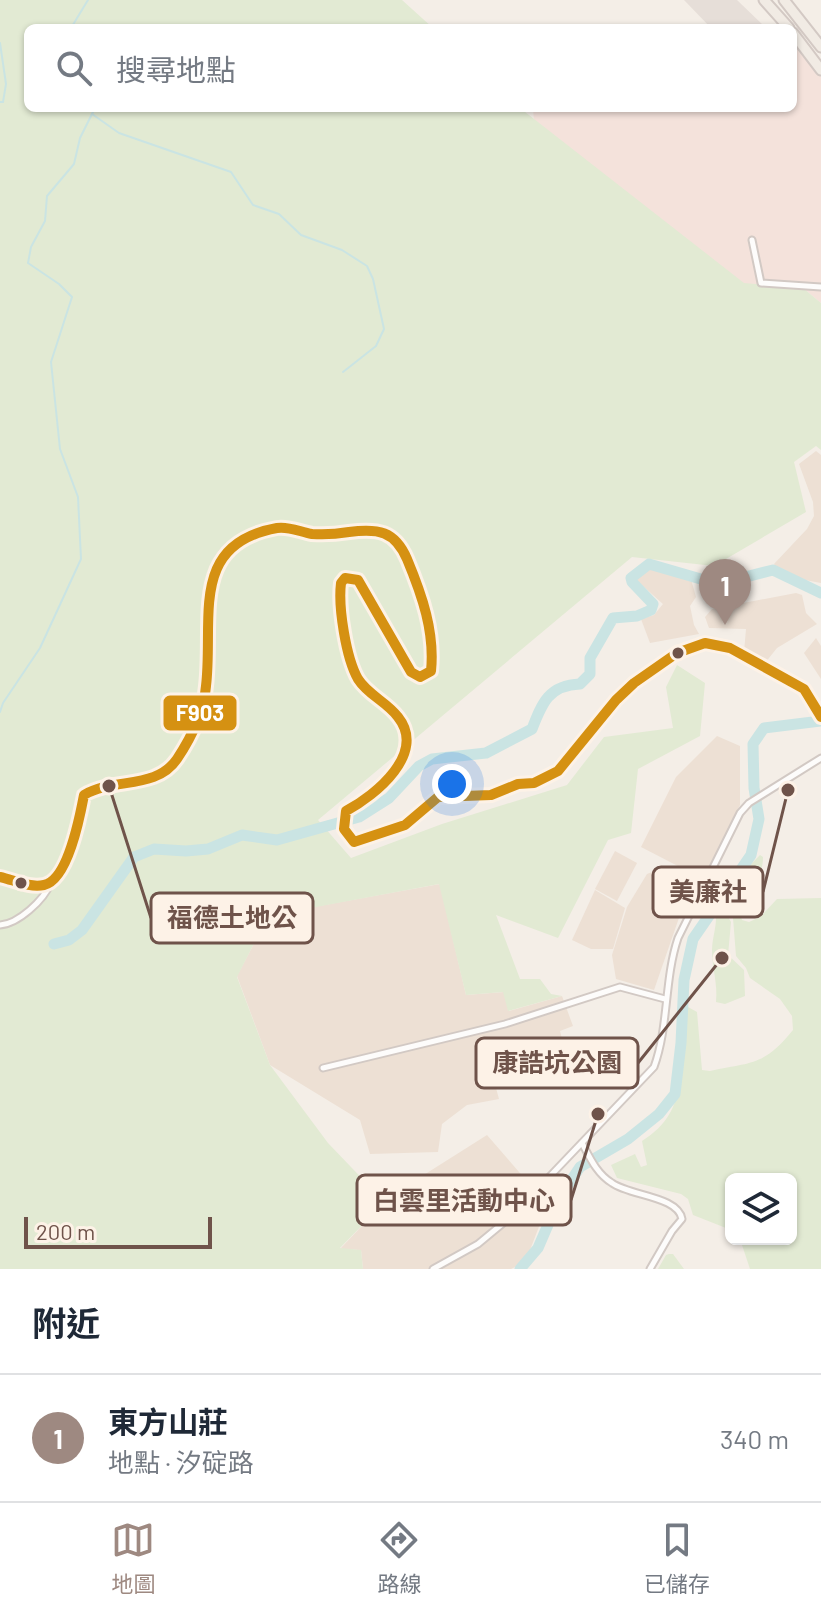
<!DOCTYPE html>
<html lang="zh-TW">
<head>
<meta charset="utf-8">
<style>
  body { margin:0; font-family:Barlow,"Noto Sans TC",sans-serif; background:#f2f2f3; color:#1f2937 }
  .controls { position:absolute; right:24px; bottom:24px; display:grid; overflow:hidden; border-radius:12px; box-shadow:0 2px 6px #0004 }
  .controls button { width:72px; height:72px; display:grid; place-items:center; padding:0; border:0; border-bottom:2px solid #e0e1e3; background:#fff; color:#1f2937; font:40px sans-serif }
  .scale { position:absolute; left:24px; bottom:20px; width:188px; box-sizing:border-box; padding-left:8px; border:4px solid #6f534a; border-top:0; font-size:22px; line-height:28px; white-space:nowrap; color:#6f534a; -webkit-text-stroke:6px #fdf2e7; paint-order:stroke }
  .you { position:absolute; left:452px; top:784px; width:28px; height:28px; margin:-20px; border:6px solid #fff; border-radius:50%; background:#1a73e8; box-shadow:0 0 0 12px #1a73e833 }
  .badge { display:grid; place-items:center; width:52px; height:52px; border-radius:50%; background:#9e8981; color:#fff; font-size:26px; font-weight:700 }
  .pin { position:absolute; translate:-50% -66px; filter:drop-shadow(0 2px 4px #0008) }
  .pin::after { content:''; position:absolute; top:42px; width:28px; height:24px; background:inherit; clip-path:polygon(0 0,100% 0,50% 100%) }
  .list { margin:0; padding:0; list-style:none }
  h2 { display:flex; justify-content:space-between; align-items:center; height:104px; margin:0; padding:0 32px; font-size:34px }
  h2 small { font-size:26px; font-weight:400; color:#747a83 }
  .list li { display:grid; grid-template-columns:52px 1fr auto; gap:24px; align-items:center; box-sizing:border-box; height:128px; padding:0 32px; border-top:2px solid #e0e1e3 }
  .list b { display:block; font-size:30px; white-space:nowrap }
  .list p { margin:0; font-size:26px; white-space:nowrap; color:#747a83 }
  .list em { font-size:26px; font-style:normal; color:#747a83 }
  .icon { flex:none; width:44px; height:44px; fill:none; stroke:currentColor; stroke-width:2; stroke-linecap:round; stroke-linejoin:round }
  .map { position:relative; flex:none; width:821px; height:1269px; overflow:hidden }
  .search { position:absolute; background:#fff; box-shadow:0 2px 6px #0004; left:24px; right:24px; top:24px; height:88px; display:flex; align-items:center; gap:20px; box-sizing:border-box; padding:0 28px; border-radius:12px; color:#747a83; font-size:30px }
  .sheet { height:232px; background:#fff }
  nav { display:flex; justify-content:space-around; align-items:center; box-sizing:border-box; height:112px; border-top:2px solid #e0e1e3; background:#fff; font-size:22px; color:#747a83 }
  nav a { display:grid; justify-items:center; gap:4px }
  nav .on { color:#9e8981 }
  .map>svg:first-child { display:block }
</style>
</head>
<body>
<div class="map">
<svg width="821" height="1269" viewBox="0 0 821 1269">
  <rect width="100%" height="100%" fill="#f4eee7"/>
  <g fill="#ede0d4">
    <path d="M 816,451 L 821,455 L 821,583 L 794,578 L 777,569 L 774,564 L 807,529 L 814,516 L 813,502 L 799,464 Z"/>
    <path d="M 652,567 L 691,579 L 696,597 L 690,606 L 694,625 L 699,634 L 650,643 L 641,619 L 654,615 L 663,604 L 634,578 Z"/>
    <path d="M 796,593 L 802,595 L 806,613 L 817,624 L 777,648 L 765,663 L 744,652 L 746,629 L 709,628 L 705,617 L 712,609 Z"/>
    <path d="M 816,638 L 821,646 L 821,679 L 804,653 Z"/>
    <path d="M 717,736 L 740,746 L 740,805 L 703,879 L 641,847 L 676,777 Z"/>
    <path d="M 615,851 L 637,863 L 617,901 L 595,889 Z"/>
    <path d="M 657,870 L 690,886 L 654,990 L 616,979 L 612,955 L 627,907 L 647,874 Z"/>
    <path d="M 440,884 L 466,995 L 504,992 L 509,1011 L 562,996 L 573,1026 L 560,1031 L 562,1039 L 496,1088 L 499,1099 L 467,1105 L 442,1124 L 438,1152 L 370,1154 L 360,1120 L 270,1065 L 237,976 L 269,915 Z"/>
    <path d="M 595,890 L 625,908 L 613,949 L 591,949 L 572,940 Z"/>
    <path d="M 487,1135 L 532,1187 L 550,1198 L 530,1250 L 517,1266 L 511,1269 L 363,1269 L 361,1250 L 340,1249 L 375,1212 L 392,1218 L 419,1207 L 419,1178 Z"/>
  </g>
  <path fill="#f4e2db" d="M 797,46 L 821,77 L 821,303 L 803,288 L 744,284 L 534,121 L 533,108 L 793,108 L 793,48 Z"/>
  <path fill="#e6ded8" d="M 684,0 L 737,0 L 766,28 L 711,28 Z"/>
  <g fill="#e2ead3">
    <path d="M 0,0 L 402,0 L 433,28 L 28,28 L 28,108 L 520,108 L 744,283 L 803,288 L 821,303 L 821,450 L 816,446 L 794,462 L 806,512 L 714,566 L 632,557 L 318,820 L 351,858 L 442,824 L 567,785 L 604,737 L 673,728 L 666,687 L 677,665 L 705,683 L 700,736 L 638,769 L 631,833 L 608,840 L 558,938 L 496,915 L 520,979 L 540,979 L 551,994 L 562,996 L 508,1011 L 503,992 L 466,995 L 439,884 L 268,916 L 237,977 L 270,1065 L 328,1143 L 374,1191 L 375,1212 L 340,1248 L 361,1250 L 363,1269 L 0,1269 Z"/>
    <path d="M 760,855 L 763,857 C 763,877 751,892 737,906 L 742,920 L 749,922 L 760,917 L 777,899 L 821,898 L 821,1269 L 750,1269 L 740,1239 L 791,1239 L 791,1179 L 731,1179 L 731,1230 L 693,1215 L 688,1199 L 681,1194 L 617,1178 L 611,1165 L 635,1154 L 641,1167 L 647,1165 L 642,1141 C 696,1108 674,1057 688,1007 L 697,1012 L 702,1070 L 710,1071 C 752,1062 764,1066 793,1030 L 792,1016 L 780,999 L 750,978 L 746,968 L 736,956 L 733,918 L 726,900 L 750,865 Z"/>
    <path d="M 727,915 L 731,922 L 728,955 L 744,970 L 745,996 L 725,1004 L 716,1002 C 718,984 712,968 712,950 C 712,939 716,929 716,918 Z"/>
    <path d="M 669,1254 L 673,1254 L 684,1269 L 658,1269 L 666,1255 Z"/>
  </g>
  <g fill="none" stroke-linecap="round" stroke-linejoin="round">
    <g stroke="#cae4e3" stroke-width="2">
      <path d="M 71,28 L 88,0"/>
      <path d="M 0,43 L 6,84 L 3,102 L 0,102"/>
      <path d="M 92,114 L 119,133 L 231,172 L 253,205 L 279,214 L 301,235 L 342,250 L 367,266 L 373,279 L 384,329 L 376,346 L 343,372"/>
      <path d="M 0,712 L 3,703 L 40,648 L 81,559 L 78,497 L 60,449 L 51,362 L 72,297 L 59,284 L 28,263 L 31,247 L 45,221 L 47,196 L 74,164 L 80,138 L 95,108"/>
    </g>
    <g stroke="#cae4e3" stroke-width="11">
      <path d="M 54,944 L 69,940 L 82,930 L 134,857 L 154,849 L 186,851 L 208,849 L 242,835 L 277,840 L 359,817 L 389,798 L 419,766 L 432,759 L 486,753 L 532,729 C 542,703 549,685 580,684 L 590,674 L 590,658 L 613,618 L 637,616 L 651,610 L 653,604 L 632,582 L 631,578 L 649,564 L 718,584 L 773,570 L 821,593"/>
      <path d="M 520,1269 L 538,1248 L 560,1197 L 580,1167 L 628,1139 L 659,1114 L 675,1094 L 681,1043 L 684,980 L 693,939 L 751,855 L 759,819 L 754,788 L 753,744 L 764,728 L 821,721"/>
    </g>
    <defs>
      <g id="minor">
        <path d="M 752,240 L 761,283 L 821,287"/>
        <path d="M 0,925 C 18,924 44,900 50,884"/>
        <path d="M 323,1068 L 505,1024 L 620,987 L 665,999"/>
        <path d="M 582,1143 C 590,1158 597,1174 612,1183 C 630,1196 678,1196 682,1219 L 672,1231 L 650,1269"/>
        <path d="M 433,1269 L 478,1244 L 513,1215 L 654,1067 C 669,1026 664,980 678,938 L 740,813 L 749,803 L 821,758"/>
      </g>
      <path id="tertiary" d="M 0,877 C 14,880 36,890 50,883 C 67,873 80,814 84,795 C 112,773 149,793 173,764 C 183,753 198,718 203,704 C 214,669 201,580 223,554 C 235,539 259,533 277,528 C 288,526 297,531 307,533 C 321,536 335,534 349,532 C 386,526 396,530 409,564 C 422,596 437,637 431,671 L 420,677 L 411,672 L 358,580 L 345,578 L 341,583 L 340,592 C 345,619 345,653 357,677 C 367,696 390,703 401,720 C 406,728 410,742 407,750 C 398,770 366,802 346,811 L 344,829 L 354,842 L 405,825 L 438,797 L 491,795 L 518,784 L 534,783 L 558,771 L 616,700 L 634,683 L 677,653 L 705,643 L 730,648 L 804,689 L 821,717"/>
      <g id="primary">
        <path d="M 764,0 L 789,28"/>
        <path d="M 784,0 L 821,47"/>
        <path d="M 793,33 L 821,70"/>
      </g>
    </defs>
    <use href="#minor" stroke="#d2c9c4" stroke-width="9"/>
    <use href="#tertiary" stroke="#d2c9c4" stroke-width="11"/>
    <use href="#primary" stroke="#d3c9c4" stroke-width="13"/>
    <use href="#minor" stroke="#fdfcfb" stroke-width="5"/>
    <use href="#tertiary" stroke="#fdfcfb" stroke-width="7"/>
    <use href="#primary" stroke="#f1ebe4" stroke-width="9"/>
    <defs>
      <path id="bus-1" d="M 0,877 C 14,880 29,888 44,885 C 68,880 80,816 84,795 C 114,777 156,790 177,759 C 191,738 204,711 206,686 C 214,619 188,544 277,528 C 289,526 300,532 312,534 C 325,535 337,534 349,532 C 378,528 395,531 407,559 C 422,595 435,632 431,671 L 420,677 L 411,672 L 358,580 L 345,578 L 341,583 C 338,607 346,658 358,679 C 368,695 387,702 398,717 C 427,753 376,795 346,811 L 344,829 L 354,842 L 405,825 L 438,797 L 491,795 L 518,784 L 534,783 L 558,771 L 616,700 L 634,683 L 677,653 L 705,643 L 730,648 L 804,689 L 821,717"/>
    </defs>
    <use href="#bus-1" stroke="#fdf2e7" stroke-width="16"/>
    <use href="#bus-1" stroke="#d59112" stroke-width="10"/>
  </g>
  <g fill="#6f534a" stroke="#fdf2e7" stroke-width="3">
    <circle cx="678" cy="653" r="7"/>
    <circle cx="21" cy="883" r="7"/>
  </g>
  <path fill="none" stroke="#6f534a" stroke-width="3" d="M788 790L763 892M109 786L151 918M722 958L638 1063M598 1114L571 1200"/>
  <g fill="#6f534a" stroke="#fdf2e7" stroke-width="3">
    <circle cx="788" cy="790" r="8"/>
    <circle cx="109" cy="786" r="8"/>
    <circle cx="722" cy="958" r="8"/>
    <circle cx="598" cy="1114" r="8"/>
  </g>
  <g fill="#fdf2e7" stroke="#6f534a" stroke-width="3">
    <rect x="653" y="867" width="110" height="50" rx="8"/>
    <rect x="151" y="893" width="162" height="50" rx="8"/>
    <rect x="476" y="1038" width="162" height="50" rx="8"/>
    <rect x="357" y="1175" width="214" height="50" rx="8"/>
  </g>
  <g font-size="26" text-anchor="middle" font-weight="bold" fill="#6f534a">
    <text x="708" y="901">美廉社</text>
    <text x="232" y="927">福德土地公</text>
    <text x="557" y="1072">康誥坑公園</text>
    <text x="464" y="1210">白雲里活動中心</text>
  </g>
  <rect stroke="#fdf2e7" stroke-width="3" x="162" y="694" width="76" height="38" rx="8" fill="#d59112"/>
  <g font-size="22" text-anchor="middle" font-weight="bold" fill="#fff">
    <text x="200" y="721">F903</text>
  </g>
</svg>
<div class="controls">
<button><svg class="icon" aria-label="layers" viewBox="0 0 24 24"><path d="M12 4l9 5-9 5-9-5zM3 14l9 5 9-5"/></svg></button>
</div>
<div class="scale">200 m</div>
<div class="you"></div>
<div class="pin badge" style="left:725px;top:625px">1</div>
<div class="search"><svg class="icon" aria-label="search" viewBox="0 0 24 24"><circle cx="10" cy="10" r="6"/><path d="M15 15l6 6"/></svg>搜尋地點</div>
</div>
<section class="sheet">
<h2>附近<small></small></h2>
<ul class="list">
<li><span class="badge">1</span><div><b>東方山莊</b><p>地點 · 汐碇路</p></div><em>340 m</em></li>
</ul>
</section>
<nav>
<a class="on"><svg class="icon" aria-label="map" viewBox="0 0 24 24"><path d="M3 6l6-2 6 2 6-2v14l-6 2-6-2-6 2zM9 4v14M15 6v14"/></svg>地圖</a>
<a><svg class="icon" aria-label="directions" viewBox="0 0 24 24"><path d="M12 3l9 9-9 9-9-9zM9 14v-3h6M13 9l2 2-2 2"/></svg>路線</a>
<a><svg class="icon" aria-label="saved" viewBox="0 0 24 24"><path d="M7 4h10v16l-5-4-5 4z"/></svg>已儲存</a>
</nav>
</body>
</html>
